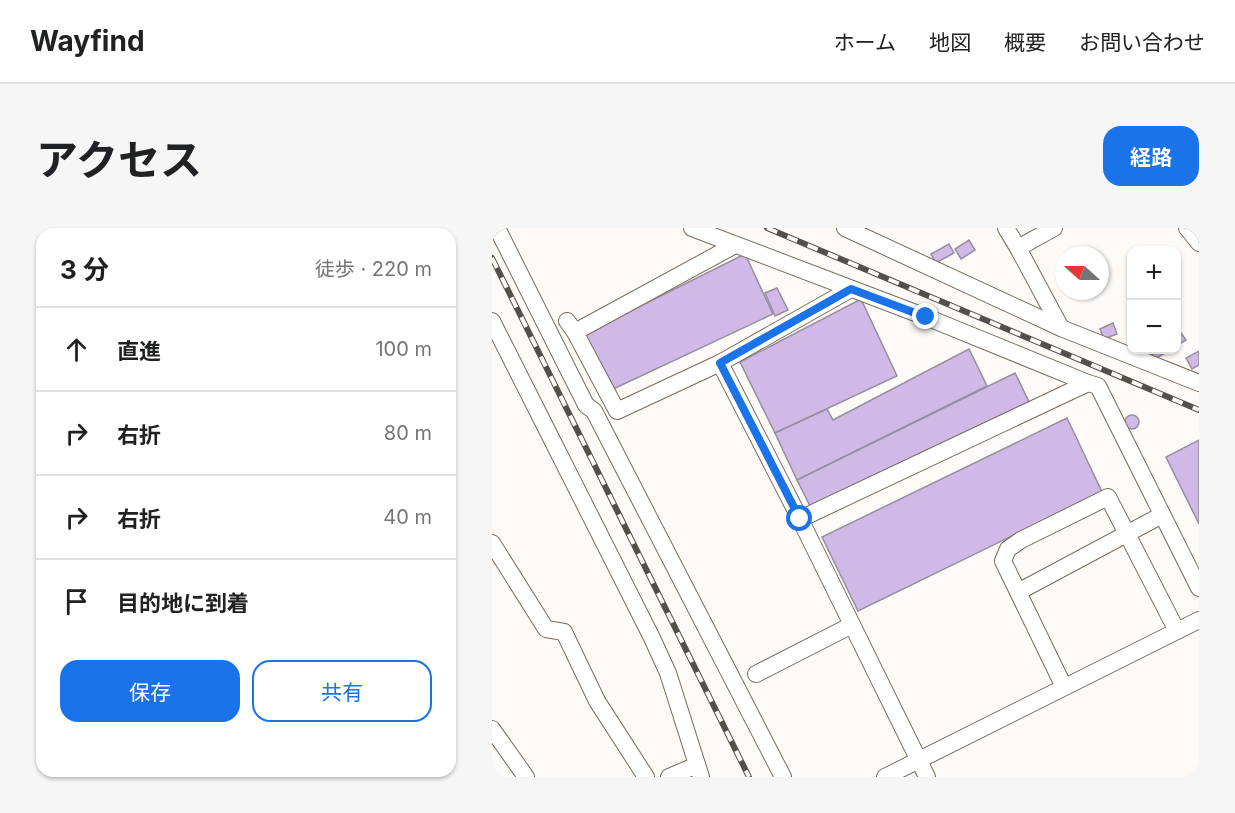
<!DOCTYPE html>
<html lang="ja">
<head>
<meta charset="utf-8">
<style>
  body { margin:0; font-family:Inter,"Noto Sans JP",sans-serif; background:#f6f6f6; color:#202124 }
  .controls { position:absolute; right:18px; top:18px; display:grid; overflow:hidden; border-radius:12px; box-shadow:0 2px 4px #0004 }
  .controls button { width:54px; height:54px; display:grid; place-items:center; padding:0; border:0; border-bottom:2px solid #e0e0e0; background:#fff; color:#202124; font:30px sans-serif }
  .compass { position:absolute; left:563px; top:18px; width:54px; height:54px; border-radius:50%; background:#fff; box-shadow:0 2px 4px #0004; rotate:291deg }
  .stop { position:absolute; width:18px; height:18px; margin:-14px; border:4px solid #1a73e8; border-radius:50%; background:#fff }
  .stop.end { background:#1a73e8; border-color:#fff; box-shadow:0 2px 6px #0008 }
  .list { margin:0; padding:0; list-style:none }
  h2 { display:flex; justify-content:space-between; align-items:center; height:78px; margin:0; padding:0 24px; font-size:26px }
  h2 small { font-size:20px; font-weight:400; color:#757577 }
  .list li { display:grid; grid-template-columns:39px 1fr auto; gap:18px; align-items:center; box-sizing:border-box; height:84px; padding:0 24px; border-top:2px solid #e0e0e0 }
  .list b { display:block; font-size:22px; white-space:nowrap }
  .list em { font-size:20px; font-style:normal; color:#757577 }
  .actions { display:flex; gap:12px; padding:18px 24px }
  .actions a { flex:1; padding:14px 0; border:2px solid #1a73e8; border-radius:18px; text-align:center; font-size:21px; color:#1a73e8 }
  .actions .main { background:#1a73e8; color:#fff }
  .icon { flex:none; width:33px; height:33px; fill:none; stroke:currentColor; stroke-width:2; stroke-linecap:round; stroke-linejoin:round }
  .map { position:relative; flex:none; width:707px; height:549px; overflow:hidden; border-radius:18px }
  header { display:flex; align-items:center; gap:36px; box-sizing:border-box; height:84px; padding:0 30px; background:#fff; border-bottom:2px solid #e0e0e0 }
  header strong { font-size:28px }
  nav { display:flex; gap:33px; margin-inline-start:auto; font-size:21px }
  .intro { display:flex; align-items:center; justify-content:space-between; box-sizing:border-box; height:144px; padding:0 36px }
  h1 { margin:0; font-size:42px }
  .button { padding:15px 27px; border-radius:18px; background:#1a73e8; color:#fff; font-size:21px; font-weight:700 }
  main { display:flex; gap:36px; padding:0 36px }
  aside { flex:1; background:#fff; border-radius:18px; box-shadow:0 2px 4px #0004 }
  .map>svg:first-child { display:block }
</style>
</head>
<body>
<header>
<strong>Wayfind</strong>
<nav><a>ホーム</a><a>地図</a><a>概要</a><a>お問い合わせ</a></nav>
</header>
<div class="intro"><h1>アクセス</h1><a class="button">経路</a></div>
<main>
<aside>
<h2>3 分<small>徒歩 · 220 m</small></h2>
<ul class="list">
<li><svg class="icon" aria-label="ahead" viewBox="0 0 24 24"><path d="M12 20V5M6 11l6-6 6 6"/></svg><div><b>直進</b></div><em>100 m</em></li>
<li><svg class="icon" aria-label="right" viewBox="0 0 24 24"><path d="M7 20v-9h11M14 6l5 5-5 5"/></svg><div><b>右折</b></div><em>80 m</em></li>
<li><svg class="icon" aria-label="right" viewBox="0 0 24 24"><path d="M7 20v-9h11M14 6l5 5-5 5"/></svg><div><b>右折</b></div><em>40 m</em></li>
<li><svg class="icon" aria-label="arrive" viewBox="0 0 24 24"><path d="M6 21V4h12l-3 4 3 4H6"/></svg><div><b>目的地に到着</b></div></li>
</ul>
<div class="actions"><a class="main">保存</a><a>共有</a></div>
</aside>
<div class="map">
<svg width="707" height="549" viewBox="0 0 707 549">
  <rect width="100%" height="100%" fill="#fdfaf7"/>
  <g fill="#d0b9e7" stroke="#968e9f" stroke-width="1.5">
    <path d="M 477,12 L 483,22 L 469,31 L 463,21 Z"/>
    <path d="M 457,16 L 462,25 L 444,35 L 439,26 Z"/>
    <path d="M 253,26 L 281,86 L 117,163 L 88,108 Z"/>
    <path d="M 285,60 L 296,82 L 283,88 L 273,65 Z"/>
    <path d="M 369,71 L 405,148 L 283,205 L 248,134 Z"/>
    <path d="M 621,95 L 625,106 L 612,111 L 608,101 Z"/>
    <path d="M 684,98 L 694,112 L 684,118 Z"/>
    <path d="M 477,121 L 495,158 L 305,252 L 283,205 L 335,181 L 341,192 Z"/>
    <path d="M 657,122 L 678,122 L 663,131 Z"/>
    <path d="M 707,123 L 707,137 L 700,141 L 694,130 Z"/>
    <path d="M 523,145 L 539,178 L 321,284 L 305,252 Z"/>
    <circle cx="640" cy="194" r="7"/>
    <path d="M 575,190 L 610,264 L 366,383 L 330,309 Z"/>
    <path d="M 707,212 L 707,296 L 674,229 Z"/>
  </g>
  <g fill="none" stroke-linecap="round" stroke-linejoin="round">
    <defs>
      <g id="minor">
        <path d="M 5,0 L 94,177 L 102,183 L 291,549"/>
        <path d="M 200,0 L 434,89 L 596,155"/>
        <path d="M 353,0 L 569,100 L 707,155"/>
        <path d="M 514,0 L 526,20 L 562,0"/>
        <path d="M 695,0 L 707,15"/>
        <path d="M 526,20 L 569,100"/>
        <path d="M 0,93 L 160,410 L 176,445 L 209,549"/>
        <path d="M 75,93 L 83,104 L 125,183 L 228,135 L 359,61"/>
        <path d="M 83,104 L 243,17"/>
        <path d="M 228,135 L 308,291 L 435,549"/>
        <path d="M 308,291 L 596,155 L 606,158 L 707,360"/>
        <path d="M 0,315 L 54,401 L 72,404 L 105,473 L 154,549"/>
        <path d="M 526,364 L 670,287"/>
        <path d="M 264,446 L 360,397"/>
        <path d="M 572,459 L 511,333 L 516,321 L 529,312 L 616,269 L 685,403"/>
        <path d="M 0,501 L 34,549"/>
        <path d="M 177,549 L 205,537"/>
        <path d="M 393,549 L 707,392"/>
      </g>
    </defs>
    <use href="#minor" stroke="#776c5c" stroke-width="18"/>
    <use href="#minor" stroke="#fff" stroke-width="16"/>
    <defs>
      <g id="rail">
        <path d="M 275,0 L 707,182"/>
        <path d="M 0,30 L 257,549"/>
      </g>
    </defs>
    <use href="#rail" stroke="#535049" stroke-width="6"/>
    <use href="#rail" stroke="#fdfaf7" stroke-width="4" stroke-dasharray="11" stroke-linecap="butt"/>
  </g>
  <g fill="none" stroke-linecap="round" stroke-linejoin="round">
    <path stroke="#1a73e8" stroke-width="8" d="M 308,291 L 228,135 L 359,61 L 434,89"/>
  </g>
</svg>
<div class="controls">
<button>+</button>
<button>−</button>
</div>
<svg class="compass" viewBox="-18 -18 36 36"><path d="M0-13l5 13h-10z" fill="#e53935"/><path d="M0 13l5-13h-10z" fill="#757577"/></svg>
<div class="stop" style="left:308px;top:291px"></div>
<div class="stop end" style="left:434px;top:89px"></div>
</div>
</main>
</body>
</html>
